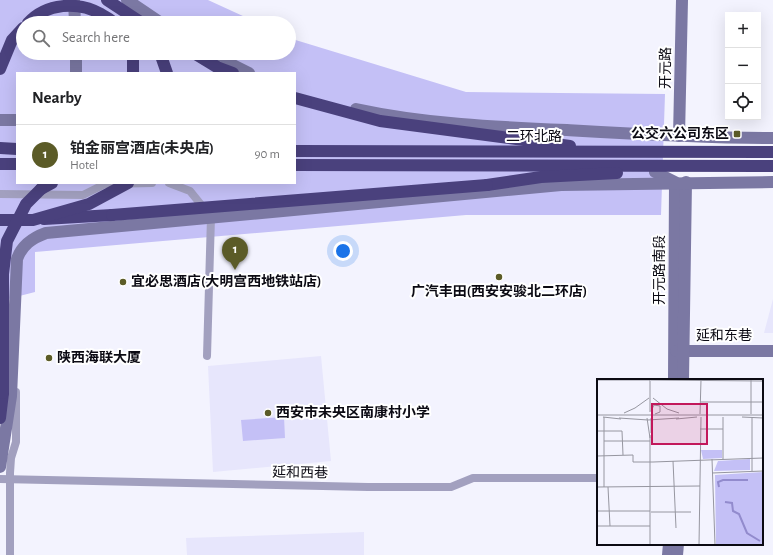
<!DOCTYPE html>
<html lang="en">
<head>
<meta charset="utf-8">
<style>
  body { margin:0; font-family:"Alegreya Sans","Noto Sans SC",sans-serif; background:#f6f6f6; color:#202124 }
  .controls { position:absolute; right:12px; top:12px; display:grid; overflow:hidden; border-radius:0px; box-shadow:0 4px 16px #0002 }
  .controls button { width:36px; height:36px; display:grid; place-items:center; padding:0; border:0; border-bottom:1px solid #e0e0e0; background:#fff; color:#202124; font:20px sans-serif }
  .you { position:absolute; left:343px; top:251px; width:14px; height:14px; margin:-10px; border:3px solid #fff; border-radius:50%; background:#1a73e8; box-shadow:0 0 0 6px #1a73e833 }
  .badge { display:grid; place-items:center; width:26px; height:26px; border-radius:50%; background:#5b5b27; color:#fff; font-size:13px; font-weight:700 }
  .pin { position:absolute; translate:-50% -33px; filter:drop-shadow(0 1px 2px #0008) }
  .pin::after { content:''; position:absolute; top:21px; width:14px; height:12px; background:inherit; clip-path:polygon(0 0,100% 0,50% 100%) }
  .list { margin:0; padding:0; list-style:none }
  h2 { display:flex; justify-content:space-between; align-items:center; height:52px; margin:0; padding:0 16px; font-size:17px }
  h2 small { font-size:13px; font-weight:400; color:#757577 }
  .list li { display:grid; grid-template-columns:26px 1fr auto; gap:12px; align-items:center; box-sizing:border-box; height:60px; padding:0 16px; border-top:1px solid #e0e0e0 }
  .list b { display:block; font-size:15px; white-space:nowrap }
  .list p { margin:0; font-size:13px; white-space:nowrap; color:#757577 }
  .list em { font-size:13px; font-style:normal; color:#757577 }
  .icon { flex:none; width:22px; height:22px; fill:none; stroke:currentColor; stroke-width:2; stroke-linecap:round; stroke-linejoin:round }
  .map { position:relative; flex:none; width:773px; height:555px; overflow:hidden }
  .search { position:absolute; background:#fff; box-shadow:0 4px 16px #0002; left:16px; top:16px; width:280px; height:44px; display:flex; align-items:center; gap:10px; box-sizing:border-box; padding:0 14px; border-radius:22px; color:#757577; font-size:15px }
  .panel { position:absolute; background:#fff; box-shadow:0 4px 16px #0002; left:16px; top:72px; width:280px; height:112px; border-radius:0px }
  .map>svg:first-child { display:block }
</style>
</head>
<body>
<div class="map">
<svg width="773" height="555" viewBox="0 0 773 555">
  <rect width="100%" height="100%" fill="#f3f3fe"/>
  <g fill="#e7e6fc">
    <path d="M 773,299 L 773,333 L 764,333 Z"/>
    <path d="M 321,356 L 331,461 L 213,472 L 208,366 Z"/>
    <path d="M 364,532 L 364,555 L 187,555 L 186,538 Z"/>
  </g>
  <g fill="#c4c0f6" fill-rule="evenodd">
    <path d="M 0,0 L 208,0 L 258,23 L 23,23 L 23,53 L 289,53 L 289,38 L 466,92 L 665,94 L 661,215 L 466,215 L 35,252 L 35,292 L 0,301 ZM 17,73 L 295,73 L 295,183 L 17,183 Z"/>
    <path d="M 284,417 L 285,438 L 243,441 L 241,420 Z"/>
  </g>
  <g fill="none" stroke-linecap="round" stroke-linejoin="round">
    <g stroke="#a2a0bf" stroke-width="8">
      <path d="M 169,183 L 190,191 L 211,217 L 207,356"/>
      <path d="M 0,194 L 83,195 L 105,184 L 152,183"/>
      <path d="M 0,479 L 368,487 L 451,487 L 473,478 L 598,478"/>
      <path d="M 10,555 L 10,473 L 11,458 L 16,442 L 16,392"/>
    </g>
    <g stroke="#7b78a3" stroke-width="12">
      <path d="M 74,0 L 75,23"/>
      <path d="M 127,0 L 161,23"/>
      <path d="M 76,53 L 76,73"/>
      <path d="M 209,53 L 249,73"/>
      <path d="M 356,109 C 425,124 496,127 567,130 C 636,134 704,138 773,138"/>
      <path d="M 0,120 L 17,120"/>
      <path d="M 679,136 L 682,0"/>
      <path d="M 655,172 L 675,182 L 674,380"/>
      <path d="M 676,351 L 773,351"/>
      <path d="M 683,380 L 686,182"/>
      <path d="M 0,467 L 11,396 L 17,259 C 22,245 32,238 46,233 L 561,185 L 773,182"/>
      <path d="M 668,555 L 669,544"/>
      <path d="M 677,555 L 678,544"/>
    </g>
    <g stroke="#4a417d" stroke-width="12">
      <path d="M 107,0 L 142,23"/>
      <path d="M 160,53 L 167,73"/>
      <path d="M 194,53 L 217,67 L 233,73"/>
      <path d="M 0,69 L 12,40 L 23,28"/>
      <path d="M 133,73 L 133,53"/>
      <path d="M 295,98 L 380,121 L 570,146"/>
      <path d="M 0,148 L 17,149"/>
      <path d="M 295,151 L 773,152"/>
      <path d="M 0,164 L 17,164"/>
      <path d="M 295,165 L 773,166"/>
      <path d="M 487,185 L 541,177 L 617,173"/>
      <path d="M 41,189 L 52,183"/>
      <path d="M 44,219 L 112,215"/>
      <path d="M 0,418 L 3,393"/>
    </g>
    <g stroke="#4a417d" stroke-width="12">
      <path d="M 28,23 C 46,3 78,1 101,14 C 105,17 111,19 114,23"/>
      <path d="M 112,215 L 487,185"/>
      <path d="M 0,220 L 33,220 L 89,204 L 128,183"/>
      <path d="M 3,393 L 3,274 L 7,241 L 26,204 L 41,189"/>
    </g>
  </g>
  <g fill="#5b5b27" stroke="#fff" stroke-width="1.5">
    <rect x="733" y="130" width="8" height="8" rx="2"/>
    <circle cx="499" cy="277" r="4"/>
    <circle cx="123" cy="282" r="4"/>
    <circle cx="49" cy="358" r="4"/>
    <circle cx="268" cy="413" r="4"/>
  </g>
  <g text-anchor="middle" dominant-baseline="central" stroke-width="4" stroke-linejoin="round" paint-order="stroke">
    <g font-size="14" fill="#0b0a13" stroke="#fff">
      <text transform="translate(666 68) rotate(-89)">开元路</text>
      <text x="534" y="137">二环北路</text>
      <text transform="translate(660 270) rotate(-90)">开元路南段</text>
      <text x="724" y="336">延和东巷</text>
      <text transform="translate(300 473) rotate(1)">延和西巷</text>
    </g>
    <g font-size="14" font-weight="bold" fill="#0b0a13" stroke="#fff" text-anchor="start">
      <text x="729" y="134" text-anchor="end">公交六公司东区</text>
      <text x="131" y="282">宜必思酒店(大明宫西地铁站店)</text>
      <text x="499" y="292" text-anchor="middle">广汽丰田(西安安骏北二环店)</text>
      <text x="57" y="358">陕西海联大厦</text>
      <text x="276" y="413">西安市未央区南康村小学</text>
    </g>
  </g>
  <g transform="translate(597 379)">
    <rect width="166" height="166" fill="#f3f3fe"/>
    <path d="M 104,71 L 125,71 L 125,79 L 106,80 ZM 153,80 L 153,91 L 117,92 L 121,82 ZM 166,93 L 166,166 L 119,166 L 118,96 Z" fill="#c4c0f6"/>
    <path fill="none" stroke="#928bcd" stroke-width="2" d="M 122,108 L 121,103 L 126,101 L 151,101M 128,123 L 135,124 L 136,132 L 142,135 L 150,154 L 163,162"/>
    <path fill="none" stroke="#9696a0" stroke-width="1" d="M 53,0 L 53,33M 154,0 L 154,35M 0,1 L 53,1M 54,1 L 166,2M 56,19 L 70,30 L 82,34M 104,23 L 166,23M 54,32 L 57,26 L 63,27 L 63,33 L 58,35M 27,34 L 38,29 L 52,19M 103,35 L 104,1M 0,36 L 166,36M 6,38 L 24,40M 7,38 L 7,108M 126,38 L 126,80M 145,38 L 166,39M 22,39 L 51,41 L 82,39M 50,39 L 53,59M 54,39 L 54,54M 155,39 L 155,92M 79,40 L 100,38M 103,50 L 126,50M 0,52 L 25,52 L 26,76M 7,62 L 53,62M 0,77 L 36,76 L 36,83 L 56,83 L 166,79M 115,80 L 118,166M 76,82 L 79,149M 115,94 L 166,92M 0,108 L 103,107M 11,108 L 13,147M 0,132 L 53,132M 54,133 L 94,133M 0,147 L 53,147M 53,166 L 53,56M 102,166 L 104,38"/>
    <path fill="#c2185b" fill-opacity="0.15" stroke="#c2185b" stroke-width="2" d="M 55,25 L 110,25 L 110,65 L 55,65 Z"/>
    <rect width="166" height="166" fill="none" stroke="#0b0a13" stroke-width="2"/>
  </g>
</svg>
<div class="controls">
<button>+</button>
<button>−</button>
<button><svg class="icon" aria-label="locate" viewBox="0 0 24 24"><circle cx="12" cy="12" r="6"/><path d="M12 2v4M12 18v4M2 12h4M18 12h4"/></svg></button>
</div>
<div class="you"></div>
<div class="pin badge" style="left:235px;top:270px">1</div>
<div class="search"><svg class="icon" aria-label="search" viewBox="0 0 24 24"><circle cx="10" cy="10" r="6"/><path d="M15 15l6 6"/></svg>Search here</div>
<section class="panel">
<h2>Nearby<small></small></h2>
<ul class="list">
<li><span class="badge">1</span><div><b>铂金丽宫酒店(未央店)</b><p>Hotel</p></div><em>90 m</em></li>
</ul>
</section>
</div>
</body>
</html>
